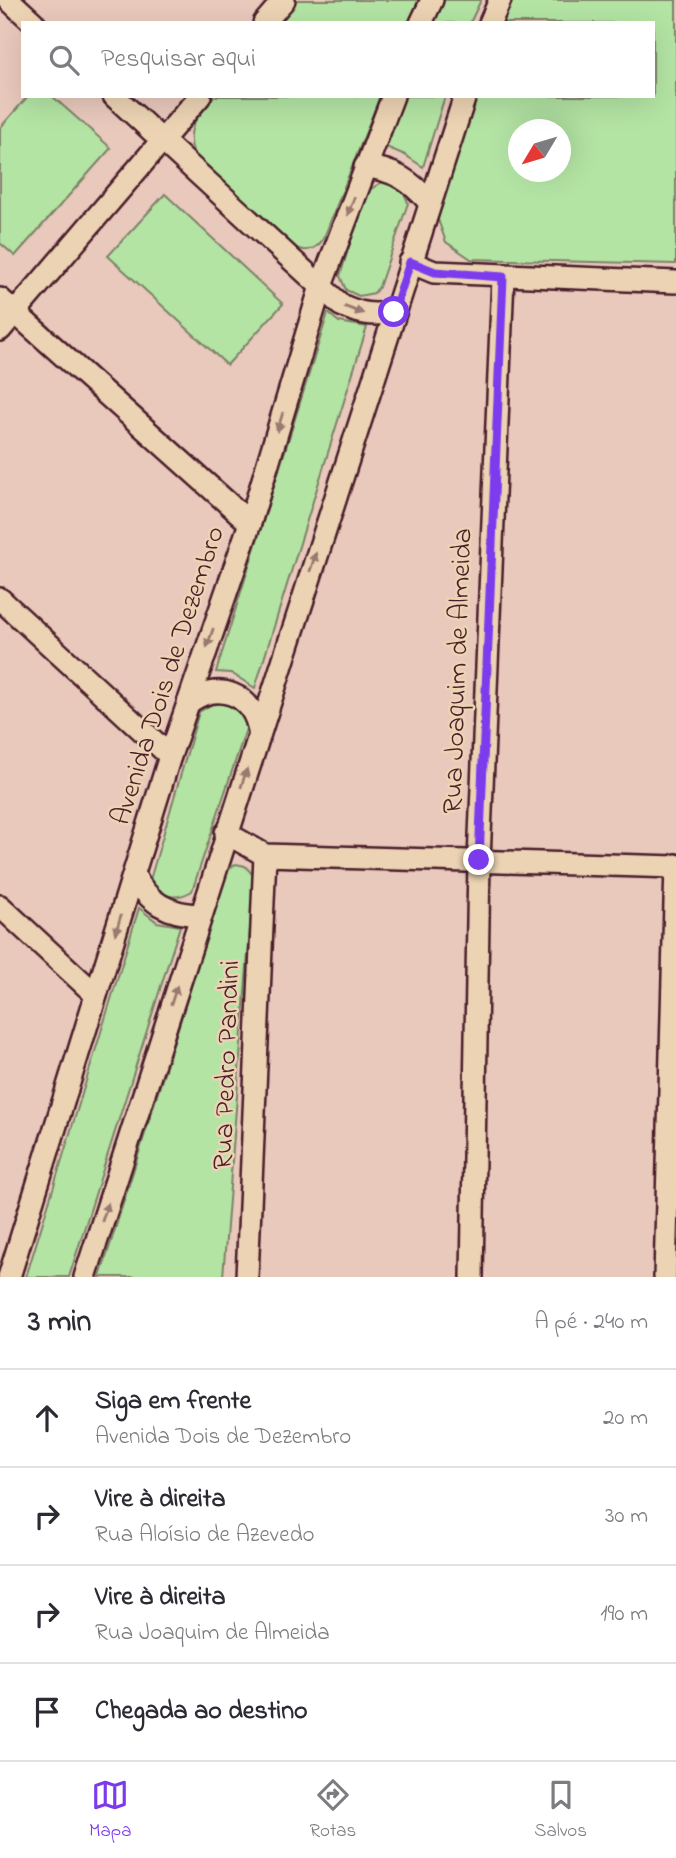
<!DOCTYPE html>
<html lang="pt">
<head>
<meta charset="utf-8">
<style>
  body { margin:0; font-family:"Indie Flower",sans-serif; background:#f7f7f7; color:#2b2b33 }
  .compass { position:absolute; left:508px; top:119px; width:63px; height:63px; border-radius:50%; background:#fff; box-shadow:0 7px 28px #0002; rotate:232deg }
  .stop { position:absolute; width:21px; height:21px; margin:-16px; border:5px solid #7c3aed; border-radius:50%; background:#fff }
  .stop.end { background:#7c3aed; border-color:#fff; box-shadow:0 2px 7px #0008 }
  .list { margin:0; padding:0; list-style:none }
  h2 { display:flex; justify-content:space-between; align-items:center; height:91px; margin:0; padding:0 28px; font-size:30px }
  h2 small { font-size:23px; font-weight:400; color:#7c7c81 }
  .list li { display:grid; grid-template-columns:46px 1fr auto; gap:21px; align-items:center; box-sizing:border-box; height:98px; padding:0 28px; border-top:2px solid #e1e1e2 }
  .list b { display:block; font-size:26px; white-space:nowrap }
  .list p { margin:0; font-size:23px; white-space:nowrap; color:#7c7c81 }
  .list em { font-size:23px; font-style:normal; color:#7c7c81 }
  .icon { flex:none; width:38px; height:38px; fill:none; stroke:currentColor; stroke-width:2; stroke-linecap:round; stroke-linejoin:round }
  .map { position:relative; flex:none; width:676px; height:1277px; overflow:hidden }
  .search { position:absolute; background:#fff; box-shadow:0 7px 28px #0002; left:21px; right:21px; top:21px; height:77px; display:flex; align-items:center; gap:18px; box-sizing:border-box; padding:0 24px; border-radius:0px; color:#7c7c81; font-size:26px }
  .sheet { height:483px; background:#fff }
  nav { display:flex; justify-content:space-around; align-items:center; box-sizing:border-box; height:98px; border-top:2px solid #e1e1e2; background:#fff; font-size:19px; color:#7c7c81 }
  nav a { display:grid; justify-items:center; gap:4px }
  nav .on { color:#7c3aed }
  .map>svg:first-child { display:block }
</style>
</head>
<body>
<div class="map">
<svg width="676" height="1277" viewBox="0 0 676 1277">
  <rect width="100%" height="100%" fill="#e8c9bc"/>
  <filter id="ink" filterUnits="userSpaceOnUse"><feTurbulence type="fractalNoise" baseFrequency=".0143" numOctaves="2"/><feDisplacementMap in="SourceGraphic" scale="14" xChannelSelector="R" yChannelSelector="G"/><feConvolveMatrix kernelMatrix="1 2 1 2 8 2 1 2 1" color-interpolation-filters="sRGB"/></filter>
  <g filter="url(#ink)">
    <g fill="#b3e4a4" stroke="#7e8268" stroke-width="2" fill-rule="evenodd">
      <path d="M 296,0 L 419,0 L 408,23 L 277,23 Z"/>
      <path d="M 439,0 L 481,0 L 470,23 L 428,23 Z"/>
      <path d="M 512,0 L 676,0 L 676,264 L 471,259 L 446,242 L 436,214 L 476,96 L 653,96 L 653,23 L 502,23 ZM 518,130 L 560,130 L 560,172 L 518,172 Z"/>
      <path d="M 28,96 L 52,96 L 111,148 L 15,256 L 0,243 L 0,128 Z"/>
      <path d="M 214,96 L 380,96 L 325,235 C 319,249 307,254 293,247 L 194,154 C 184,129 198,115 214,96 Z"/>
      <path d="M 403,96 L 445,96 L 423,167 L 405,155 L 386,147 Z"/>
      <path d="M 384,181 L 403,189 L 408,203 L 379,287 L 374,293 L 359,296 L 346,290 L 340,276 L 366,192 Z"/>
      <path d="M 165,194 L 283,304 L 227,365 L 108,256 Z"/>
      <path d="M 328,313 L 339,322 L 367,327 L 255,688 L 231,673 L 216,672 Z"/>
      <path d="M 214,703 C 231,703 241,710 247,726 L 192,891 C 175,901 160,897 150,880 L 199,712 Z"/>
      <path d="M 236,864 L 245,866 L 254,876 L 223,1277 L 100,1277 L 228,869 Z"/>
      <path d="M 139,908 L 157,922 L 180,926 L 69,1277 L 26,1277 Z"/>
    </g>
    <g fill="none" stroke-linecap="round" stroke-linejoin="round">
      <defs>
        <g id="minor">
          <path d="M 9,0 L 34,23"/>
          <path d="M 264,23 L 284,0"/>
          <path d="M 421,23 L 432,0"/>
          <path d="M 490,23 L 500,0"/>
          <path d="M 114,96 L 341,305 C 360,314 373,316 394,312"/>
          <path d="M 365,167 C 394,169 412,182 430,203"/>
          <path d="M 410,262 L 434,272 L 676,282"/>
          <path d="M 0,299 L 250,523"/>
          <path d="M 0,330 L 200,96"/>
          <path d="M 0,599 L 170,756"/>
          <path d="M 188,703 C 218,680 253,694 259,731"/>
          <path d="M 226,833 L 265,855 L 676,867"/>
          <path d="M 134,874 C 147,903 169,914 200,915"/>
          <path d="M 0,906 L 96,995"/>
          <path d="M 9,1277 L 170,756 L 250,523 L 321,286 L 393,96"/>
          <path d="M 85,1277 L 465,96"/>
          <path d="M 247,1277 L 265,855"/>
          <path d="M 472,1277 L 479,860 L 503,277"/>
          <path d="M 665,1277 L 676,865"/>
        </g>
      </defs>
      <use href="#minor" stroke="#4a1f2b" stroke-width="26"/>
      <use href="#minor" stroke="#ebd3b3" stroke-width="21"/>
    </g>
    <defs><path id="oneway-solid" d="M-6-.8H1V-3.2L6.5 0L1 3.2V.8H-6Z" transform="scale(1.75)"/></defs>
    <g fill="#9a796f">
      <use href="#oneway-solid" transform="translate(351 206) rotate(110)"/>
      <use href="#oneway-solid" transform="translate(354 310) rotate(20)"/>
      <use href="#oneway-solid" transform="translate(280 422) rotate(107)"/>
      <use href="#oneway-solid" transform="translate(313 562) rotate(-72)"/>
      <use href="#oneway-solid" transform="translate(210 638) rotate(109)"/>
      <use href="#oneway-solid" transform="translate(244 778) rotate(-72)"/>
      <use href="#oneway-solid" transform="translate(118 925) rotate(107)"/>
      <use href="#oneway-solid" transform="translate(174 995) rotate(-72)"/>
      <use href="#oneway-solid" transform="translate(105 1212) rotate(-72)"/>
    </g>
  </g>
  <g fill="none" stroke-linecap="round" stroke-linejoin="round" filter="url(#ink)">
    <path stroke="#7c3aed" stroke-width="9" d="M 394,312 L 410,262 L 435,272 L 503,277 L 479,860"/>
  </g>
  <g text-anchor="middle" dominant-baseline="central" stroke-width="5" stroke-linejoin="round" paint-order="stroke">
    <g font-size="28" fill="#4a1f2b" stroke="#ebd3b3">
      <text transform="translate(459 671) rotate(-88)">Rua Joaquim de Almeida</text>
      <text transform="translate(169 676) rotate(-72)">Avenida Dois de Dezembro</text>
      <text transform="translate(228 1065) rotate(-88)">Rua Pedro Pandini</text>
    </g>
  </g>
</svg>
<svg class="compass" viewBox="-18 -18 36 36"><path d="M0-13l5 13h-10z" fill="#e53935"/><path d="M0 13l5-13h-10z" fill="#7c7c81"/></svg>
<div class="stop" style="left:394px;top:312px"></div>
<div class="stop end" style="left:479px;top:860px"></div>
<div class="search"><svg class="icon" aria-label="search" viewBox="0 0 24 24"><circle cx="10" cy="10" r="6"/><path d="M15 15l6 6"/></svg>Pesquisar aqui</div>
</div>
<section class="sheet">
<h2>3 min<small>A pé · 240 m</small></h2>
<ul class="list">
<li><svg class="icon" aria-label="ahead" viewBox="0 0 24 24"><path d="M12 20V5M6 11l6-6 6 6"/></svg><div><b>Siga em frente</b><p>Avenida Dois de Dezembro</p></div><em>20 m</em></li>
<li><svg class="icon" aria-label="right" viewBox="0 0 24 24"><path d="M7 20v-9h11M14 6l5 5-5 5"/></svg><div><b>Vire à direita</b><p>Rua Aloísio de Azevedo</p></div><em>30 m</em></li>
<li><svg class="icon" aria-label="right" viewBox="0 0 24 24"><path d="M7 20v-9h11M14 6l5 5-5 5"/></svg><div><b>Vire à direita</b><p>Rua Joaquim de Almeida</p></div><em>190 m</em></li>
<li><svg class="icon" aria-label="arrive" viewBox="0 0 24 24"><path d="M6 21V4h12l-3 4 3 4H6"/></svg><div><b>Chegada ao destino</b></div></li>
</ul>
</section>
<nav>
<a class="on"><svg class="icon" aria-label="map" viewBox="0 0 24 24"><path d="M3 6l6-2 6 2 6-2v14l-6 2-6-2-6 2zM9 4v14M15 6v14"/></svg>Mapa</a>
<a><svg class="icon" aria-label="directions" viewBox="0 0 24 24"><path d="M12 3l9 9-9 9-9-9zM9 14v-3h6M13 9l2 2-2 2"/></svg>Rotas</a>
<a><svg class="icon" aria-label="saved" viewBox="0 0 24 24"><path d="M7 4h10v16l-5-4-5 4z"/></svg>Salvos</a>
</nav>
</body>
</html>
